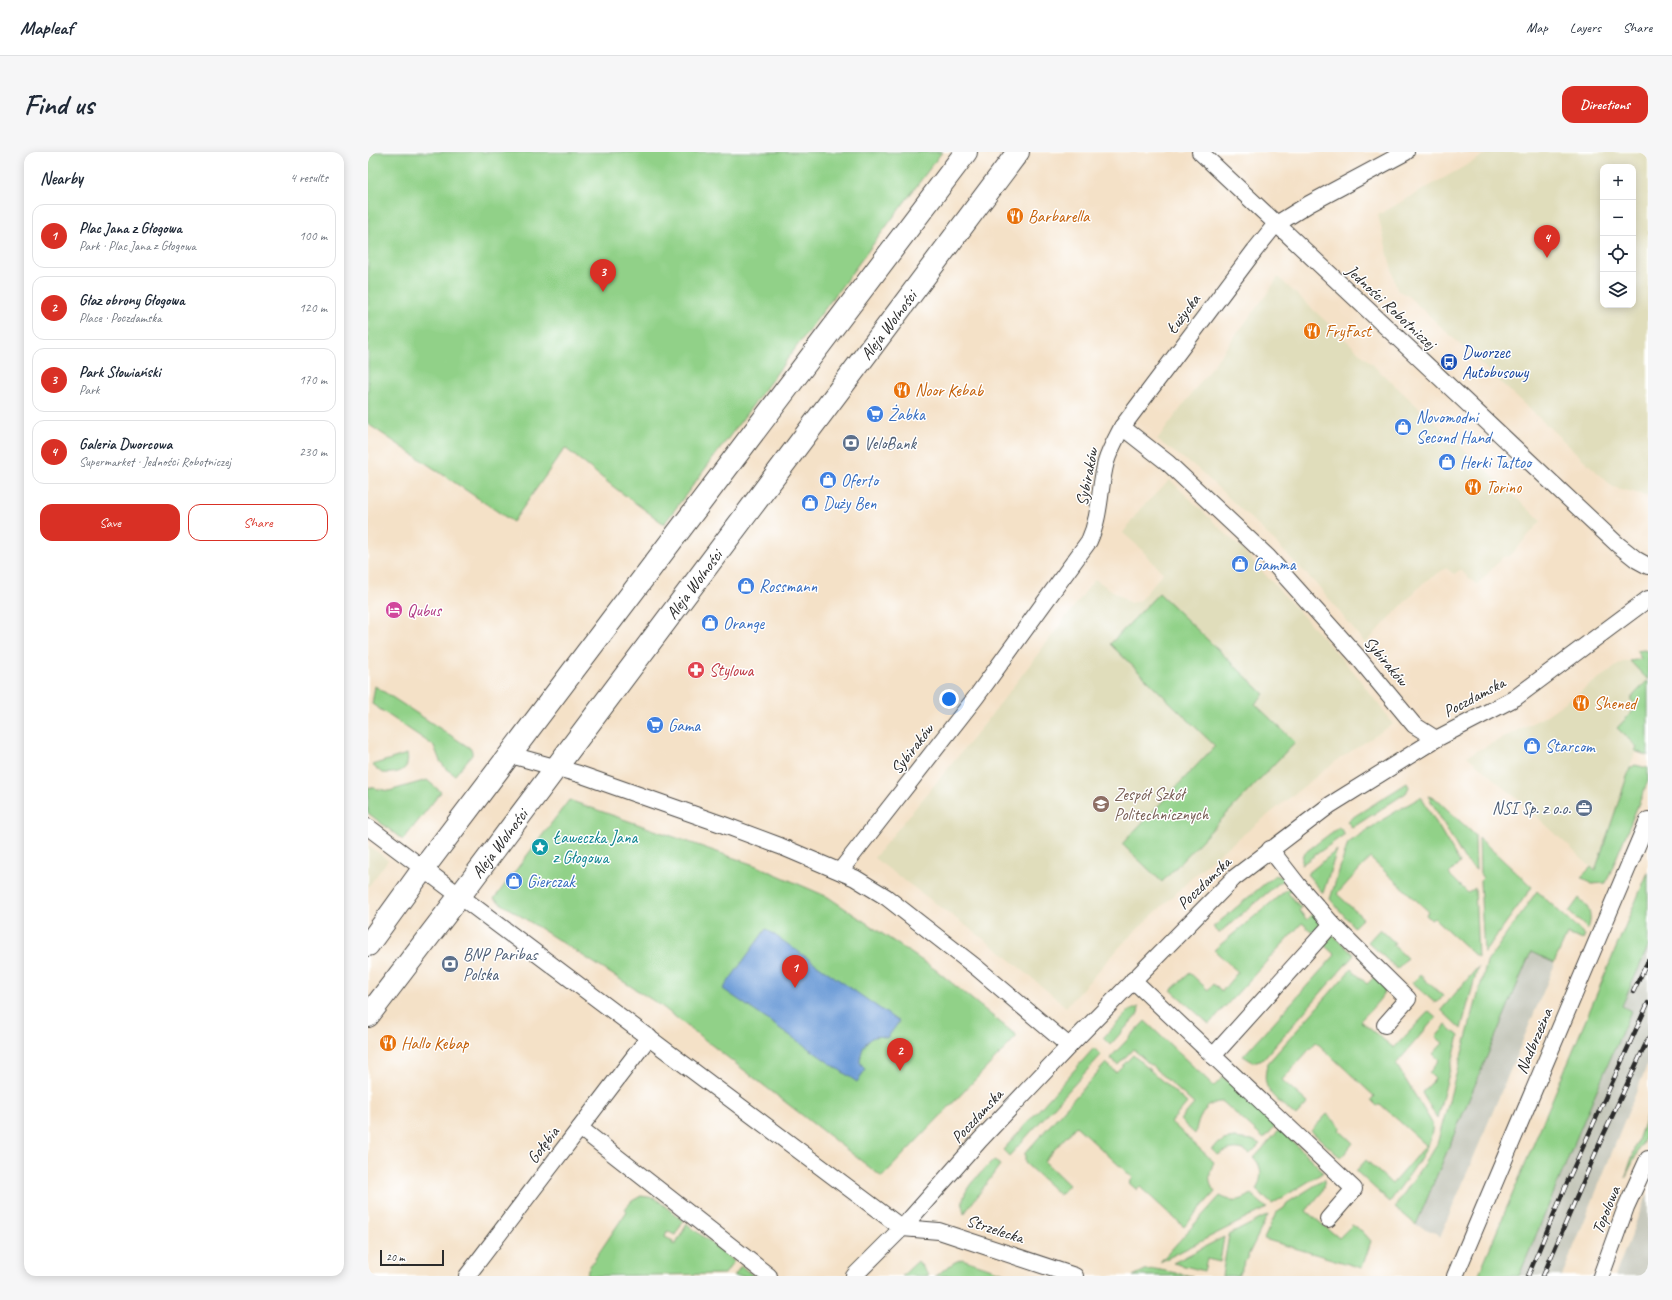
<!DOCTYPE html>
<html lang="en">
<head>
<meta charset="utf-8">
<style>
  body { margin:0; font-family:Caveat,sans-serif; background:#f6f6f7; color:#1f2937 }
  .controls { position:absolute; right:12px; top:12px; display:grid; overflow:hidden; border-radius:8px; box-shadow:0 2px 10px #0003 }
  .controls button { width:36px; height:36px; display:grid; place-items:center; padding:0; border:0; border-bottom:1px solid #e0e1e3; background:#fff; color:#1f2937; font:20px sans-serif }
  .scale { position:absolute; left:12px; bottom:10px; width:64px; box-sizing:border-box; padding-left:4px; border:2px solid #2b2b2b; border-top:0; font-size:11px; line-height:14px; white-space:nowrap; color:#2b2b2b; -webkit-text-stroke:3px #fff; paint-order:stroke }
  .you { position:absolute; left:581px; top:547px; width:14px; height:14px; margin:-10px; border:3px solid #fff; border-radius:50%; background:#1a73e8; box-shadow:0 0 0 6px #1a73e833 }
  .badge { display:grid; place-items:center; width:26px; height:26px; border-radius:50%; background:#d93025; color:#fff; font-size:13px; font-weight:700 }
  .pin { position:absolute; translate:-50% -33px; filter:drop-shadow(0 1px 2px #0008) }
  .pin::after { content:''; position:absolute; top:21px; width:14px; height:12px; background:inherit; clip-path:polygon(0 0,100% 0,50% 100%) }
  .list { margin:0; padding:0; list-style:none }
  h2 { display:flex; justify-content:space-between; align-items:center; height:52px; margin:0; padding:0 16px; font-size:17px }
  h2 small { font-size:13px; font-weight:400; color:#747a83 }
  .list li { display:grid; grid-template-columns:26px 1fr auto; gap:12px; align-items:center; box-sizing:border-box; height:64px; margin:0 8px 8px; padding:0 8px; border:1px solid #e0e1e3; border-radius:12px }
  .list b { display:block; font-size:15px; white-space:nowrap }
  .list p { margin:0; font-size:13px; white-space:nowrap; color:#747a83 }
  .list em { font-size:13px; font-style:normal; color:#747a83 }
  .actions { display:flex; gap:8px; padding:12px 16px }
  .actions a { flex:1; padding:9px 0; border:1px solid #d93025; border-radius:12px; text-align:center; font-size:14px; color:#d93025 }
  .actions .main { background:#d93025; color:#fff }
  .icon { flex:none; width:22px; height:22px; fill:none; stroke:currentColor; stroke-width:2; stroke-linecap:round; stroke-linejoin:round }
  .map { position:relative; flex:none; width:1280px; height:1124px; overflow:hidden; border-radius:12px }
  header { display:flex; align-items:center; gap:24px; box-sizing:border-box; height:56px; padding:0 20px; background:#fff; border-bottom:1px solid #e0e1e3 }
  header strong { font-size:19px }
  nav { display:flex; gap:22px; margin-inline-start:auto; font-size:14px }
  .intro { display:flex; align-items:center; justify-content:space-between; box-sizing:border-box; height:96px; padding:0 24px }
  h1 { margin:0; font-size:28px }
  .button { padding:10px 18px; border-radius:12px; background:#d93025; color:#fff; font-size:14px; font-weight:700 }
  main { display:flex; gap:24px; padding:0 24px }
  aside { flex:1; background:#fff; border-radius:12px; box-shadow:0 2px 10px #0003 }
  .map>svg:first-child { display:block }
</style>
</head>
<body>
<header>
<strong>Mapleaf</strong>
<nav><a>Map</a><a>Layers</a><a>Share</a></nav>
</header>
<div class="intro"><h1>Find us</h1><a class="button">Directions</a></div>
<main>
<aside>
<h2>Nearby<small>4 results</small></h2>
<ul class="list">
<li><span class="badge">1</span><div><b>Plac Jana z Głogowa</b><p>Park · Plac Jana z Głogowa</p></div><em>100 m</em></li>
<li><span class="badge">2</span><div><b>Głaz obrony Głogowa</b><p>Place · Poczdamska</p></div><em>120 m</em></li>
<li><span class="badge">3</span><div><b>Park Słowiański</b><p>Park</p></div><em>170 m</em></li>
<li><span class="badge">4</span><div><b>Galeria Dworcowa</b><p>Supermarket · Jedności Robotniczej</p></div><em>230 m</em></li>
</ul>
<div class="actions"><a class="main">Save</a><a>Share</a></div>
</aside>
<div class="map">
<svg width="1280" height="1124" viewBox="0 0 1280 1124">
  <rect width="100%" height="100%" fill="#fff"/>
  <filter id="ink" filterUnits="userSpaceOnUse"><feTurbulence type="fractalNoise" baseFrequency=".025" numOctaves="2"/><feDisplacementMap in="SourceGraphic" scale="8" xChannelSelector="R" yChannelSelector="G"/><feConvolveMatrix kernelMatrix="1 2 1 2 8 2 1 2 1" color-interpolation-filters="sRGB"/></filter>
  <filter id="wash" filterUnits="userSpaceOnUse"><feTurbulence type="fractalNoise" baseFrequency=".012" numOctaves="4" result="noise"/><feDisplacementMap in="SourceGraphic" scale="16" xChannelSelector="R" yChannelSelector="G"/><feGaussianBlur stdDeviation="0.9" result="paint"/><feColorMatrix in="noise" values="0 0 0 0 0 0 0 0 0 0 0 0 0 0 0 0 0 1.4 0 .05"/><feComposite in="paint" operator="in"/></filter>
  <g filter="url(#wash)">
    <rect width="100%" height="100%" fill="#f4e1c7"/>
    <g fill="#e0ddbb" fill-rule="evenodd">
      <path d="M 1122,0 L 1275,0 L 1280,6 L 1280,344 L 1245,335 L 1039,143 L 1029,138 L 1010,63 ZM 1235,15 L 1265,15 L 1265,153 L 1235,153 Z"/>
      <path d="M 910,125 L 1173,369 L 1142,404 L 1135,405 L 1109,433 L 1092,418 L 1086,422 L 1078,416 L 1055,431 L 999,490 L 999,494 L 953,437 L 897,380 L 829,316 L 789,288 L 901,139 Z"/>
      <path d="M 802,328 L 872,395 L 986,520 L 1025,572 L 968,609 L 842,709 L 758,788 L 698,855 L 632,799 L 506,706 L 615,574 L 727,427 L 762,451 L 771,449 L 795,421 L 770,394 L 755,381 L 772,357 Z"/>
      <path d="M 1256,509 L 1262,509 L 1280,528 L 1270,554 L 1255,582 L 1269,595 L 1227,719 L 1160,656 L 1099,604 L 1176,565 Z"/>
      <path d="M 0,693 L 20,708 L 0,735 Z"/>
    </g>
    <g fill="#c4c6b9">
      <path d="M 1280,795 L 1280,911 L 1194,1124 L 1151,1124 L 1224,949 L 1263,859 L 1254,854 Z"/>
      <path d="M 1163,800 L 1186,811 L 1186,814 L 1072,1085 L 1070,1082 L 1048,1073 Z"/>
      <path d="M 1280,1042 L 1280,1124 L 1247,1124 L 1275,1052 Z"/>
    </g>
    <g fill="#91d188" stroke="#5e7e5a">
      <path d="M 7,0 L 574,0 L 296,372 L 247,336 L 197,296 L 145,370 L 0,272 L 0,8 Z"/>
      <path d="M 791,441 L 896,542 L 887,552 L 927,590 L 794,730 L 754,692 L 847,594 L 742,492 Z"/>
      <path d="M 1276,498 L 1280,499 L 1280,528 L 1262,509 L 1273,507 L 1269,499 Z"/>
      <path d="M 1280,528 L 1280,604 L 1267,599 L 1269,595 L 1249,576 L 1270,554 L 1262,547 Z"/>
      <path d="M 7,534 L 102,596 L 104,599 L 104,603 L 87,623 L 78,617 L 72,609 L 66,594 L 4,552 Z"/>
      <path d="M 39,602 C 43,620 28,622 14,621 L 4,613 Z"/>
      <path d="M 1267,613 L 1280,616 L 1280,629 L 1238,731 L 1223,732 L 1213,725 L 1223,715 L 1227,719 L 1262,616 Z"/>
      <path d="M 59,628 L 73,640 L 35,688 L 0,661 L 0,635 L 21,639 Z"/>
      <path d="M 1039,631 L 1041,635 L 1038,641 L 984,676 L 979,669 Z"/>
      <path d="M 1060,644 L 1067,646 L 1107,683 L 1108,718 L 1096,707 Z"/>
      <path d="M 1053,645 L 1092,711 L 1081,722 L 1100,741 L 1107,736 L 1110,806 L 1066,766 L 1063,768 L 1058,763 L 1060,759 L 1002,706 L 969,742 L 995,766 L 986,775 L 962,747 L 980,691 L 1025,661 Z"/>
      <path d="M 201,648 L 389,714 L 460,745 L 568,818 L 649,884 L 514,1025 L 292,853 L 126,747 Z"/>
      <path d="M 971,675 L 977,682 L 933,713 L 935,702 Z"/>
      <path d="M 1111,686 L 1164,735 L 1116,801 L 1112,729 L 1115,726 L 1112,722 Z"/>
      <path d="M 969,698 L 955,741 L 939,722 Z"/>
      <path d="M 1280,720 L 1280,795 L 1254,854 L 1263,859 L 1224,949 L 1151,1124 L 1110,1124 Z"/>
      <path d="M 907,723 L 917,726 L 851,781 L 845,775 Z"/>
      <path d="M 923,734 L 924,737 L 920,741 L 933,756 L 931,758 L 939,768 L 946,761 L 955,772 L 945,781 L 934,771 L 841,872 L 803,838 L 822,821 L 840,838 L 845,832 L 854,839 L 870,820 L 846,798 Z"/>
      <path d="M 1169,739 L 1217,783 L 1215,788 L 1199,782 L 1186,811 L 1163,800 L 1048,1073 L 1027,1055 L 1069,992 L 1119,810 Z"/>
      <path d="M 1211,746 C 1221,755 1225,763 1220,777 L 1201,760 Z"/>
      <path d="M 1012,777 L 1027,791 L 1025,793 L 1039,806 L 1029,817 L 1000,790 Z"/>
      <path d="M 965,783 L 986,803 L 895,907 L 885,910 L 875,904 L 967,803 L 956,793 Z"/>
      <path d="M 1110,815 L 1093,877 L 1073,858 Z"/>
      <path d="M 983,817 L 999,832 L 1008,823 C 1011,825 1015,828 1017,832 C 1022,841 998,862 992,869 L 1026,896 L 1061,859 L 1068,865 L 1028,912 L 1064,971 C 1068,993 1034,1031 1022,1050 L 988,1019 L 998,1008 L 1024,1032 L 1058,993 L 1012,952 L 1009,954 L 1003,948 L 1006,944 L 948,890 L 914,928 L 940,951 L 928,964 C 909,947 890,939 900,911 Z"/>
      <path d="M 1052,823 L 1075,844 L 1070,850 L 1066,850 L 1044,831 Z"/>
      <path d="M 771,855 L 770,862 L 742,893 L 735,886 L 761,859 Z"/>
      <path d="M 777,869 L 846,934 L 855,925 L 908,973 L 896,987 L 855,950 C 837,949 830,967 827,982 L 812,968 L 826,952 L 765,897 L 750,913 L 742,906 Z"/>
      <path d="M 1078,873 L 1091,884 L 1069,966 L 1054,941 L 1067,927 L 1061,921 L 1071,908 L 1065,902 L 1075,891 L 1068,885 Z"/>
      <path d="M 726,896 L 733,903 L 641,1004 L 635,998 Z"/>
      <path d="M 765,903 L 819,951 L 803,970 L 846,1010 C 841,1021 839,1030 847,1040 L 816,1075 L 772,1035 L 769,1038 L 761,1031 L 765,1026 L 708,974 L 676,1009 L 701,1033 L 692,1043 L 657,1011 L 657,1001 L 738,911 L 748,920 Z"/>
      <path d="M 1280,959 L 1280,980 L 1257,1026 Z"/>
      <path d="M 959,962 L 973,975 L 971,978 L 985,991 L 973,1006 L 943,979 Z"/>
      <path d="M 912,977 L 956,1020 L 904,1052 L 888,1038 C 894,1027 895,1015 886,1006 Z"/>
      <path d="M 866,986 L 884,988 L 892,992 L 882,1002 C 872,994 861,996 850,1003 L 843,997 L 856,988 Z"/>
      <path d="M 626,1008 L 632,1013 L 596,1062 C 589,1038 611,1024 626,1008 Z"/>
      <path d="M 957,1027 L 954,1040 L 938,1059 L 971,1086 L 984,1073 L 994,1079 L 1003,1089 L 994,1116 L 896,1087 L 908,1061 L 916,1056 L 919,1051 Z"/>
      <path d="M 883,1042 L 899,1056 L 792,1110 L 852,1044 C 863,1050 873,1050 883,1042 Z"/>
      <path d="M 273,1044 L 287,1046 L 315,1069 L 307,1083 L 299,1079 L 297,1085 L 305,1089 L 304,1092 L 308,1092 L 319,1072 L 366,1109 L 357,1122 L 219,1124 L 220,1117 L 259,1059 L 257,1057 L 264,1049 Z"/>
      <path d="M 900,1063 L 870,1124 L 854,1124 L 861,1083 Z"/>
      <path d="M 856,1085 L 852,1110 L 839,1107 L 836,1119 L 805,1111 Z"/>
      <path d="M 594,1107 L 645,1124 L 567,1124 L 587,1110 Z"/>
      <path d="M 550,1109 L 561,1124 L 534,1124 Z"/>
      <path d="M 373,1114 L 386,1124 L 366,1124 Z"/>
      <path d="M 787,1117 L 824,1124 L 765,1124 L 777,1118 Z"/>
    </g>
    <path fill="#6f9ed8" stroke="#4d6482" d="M 398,777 L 531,870 L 519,886 C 502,879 493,894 492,910 L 497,918 L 489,930 L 355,837 Z"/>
  </g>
  <g filter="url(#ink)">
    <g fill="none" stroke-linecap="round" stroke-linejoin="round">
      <defs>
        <g id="street">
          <path d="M 832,0 L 1249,392 L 1269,408 L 1280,414"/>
          <path d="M 754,275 L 800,311 L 900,405 L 988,503 L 1046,573 L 1068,587"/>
          <path d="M 143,603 L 211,622 L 356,673 L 412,694 L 487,726 L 518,745 L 609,816 L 701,894"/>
          <path d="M 0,675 C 177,809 356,942 534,1076"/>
          <path d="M 902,697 L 930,733 L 964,772 L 1040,847 L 1017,873"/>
          <path d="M 472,719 L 608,545 L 721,389 C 733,363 731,336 738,310 C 742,297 748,287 754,275 L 887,98 L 907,73 L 941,52 L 1038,0"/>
          <path d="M 765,828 L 986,1037 L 960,1067"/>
          <path d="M 845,904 L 964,772"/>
          <path d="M 212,976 L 401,1124"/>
          <path d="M 534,1076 L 571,1079 L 707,1124"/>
          <path d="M 99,1124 L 281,885"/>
          <path d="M 486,1124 L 534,1076 L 612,988 L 701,894 L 866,726 L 962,653 L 1068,587 L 1147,546 L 1280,447"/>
          <path d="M 1087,1124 L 1280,668"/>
          <path d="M 1233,1124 L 1258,1055 L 1280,1007"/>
        </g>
        <g id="secondary">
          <path d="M 0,793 L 55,717 L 598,0"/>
          <path id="s1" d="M 0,864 L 91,745 L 650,0"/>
        </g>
      </defs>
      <use href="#street" stroke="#494642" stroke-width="18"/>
      <use href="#secondary" stroke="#494642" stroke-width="24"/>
      <use href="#street" stroke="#fff" stroke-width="16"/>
      <use href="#secondary" stroke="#fff" stroke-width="22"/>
      <defs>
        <g id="rail">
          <path d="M 1265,840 L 1280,809"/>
          <path d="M 1160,1124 L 1201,1026 L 1280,851"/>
          <path d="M 1175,1124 L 1234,986 L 1280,887"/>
        </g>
      </defs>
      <use href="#rail" stroke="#2b2b2b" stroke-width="4.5"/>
      <use href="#rail" stroke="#fff" stroke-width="3" stroke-dasharray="9" stroke-linecap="butt"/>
    </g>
  </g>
  <defs>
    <symbol id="restaurant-disc" viewBox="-11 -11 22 22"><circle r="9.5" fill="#e8710a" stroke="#fff"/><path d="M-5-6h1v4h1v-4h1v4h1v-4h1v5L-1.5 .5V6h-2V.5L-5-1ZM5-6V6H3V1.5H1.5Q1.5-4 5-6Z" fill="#fff"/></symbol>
    <symbol id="bus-disc" viewBox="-11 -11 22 22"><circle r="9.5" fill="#1a4fb4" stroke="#fff"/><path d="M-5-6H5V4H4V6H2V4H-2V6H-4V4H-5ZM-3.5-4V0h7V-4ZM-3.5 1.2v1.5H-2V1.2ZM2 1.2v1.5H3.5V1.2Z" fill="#fff"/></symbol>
    <symbol id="supermarket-disc" viewBox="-11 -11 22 22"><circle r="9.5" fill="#3f7fe0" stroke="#fff"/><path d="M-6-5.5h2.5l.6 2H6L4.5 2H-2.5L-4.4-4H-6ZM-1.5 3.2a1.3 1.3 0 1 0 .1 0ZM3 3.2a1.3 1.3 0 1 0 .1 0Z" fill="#fff"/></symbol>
    <symbol id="shop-disc" viewBox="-11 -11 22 22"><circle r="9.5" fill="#3f7fe0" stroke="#fff"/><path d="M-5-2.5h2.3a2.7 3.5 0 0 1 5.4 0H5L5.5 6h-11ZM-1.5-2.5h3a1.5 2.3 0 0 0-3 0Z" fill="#fff"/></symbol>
    <symbol id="bank-disc" viewBox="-11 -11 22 22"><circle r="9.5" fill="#5c6f8a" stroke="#fff"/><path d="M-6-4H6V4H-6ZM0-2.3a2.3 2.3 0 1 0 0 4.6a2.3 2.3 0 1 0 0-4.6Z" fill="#fff"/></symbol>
    <symbol id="hotel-disc" viewBox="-11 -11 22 22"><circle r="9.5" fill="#d1479c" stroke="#fff"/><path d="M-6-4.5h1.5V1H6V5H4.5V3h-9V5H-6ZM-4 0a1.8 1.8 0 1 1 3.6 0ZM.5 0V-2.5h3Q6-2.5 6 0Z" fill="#fff"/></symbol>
    <symbol id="pharmacy-disc" viewBox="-11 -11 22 22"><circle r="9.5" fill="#e0444e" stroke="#fff"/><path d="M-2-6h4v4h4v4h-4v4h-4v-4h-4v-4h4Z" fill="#fff"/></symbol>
    <symbol id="school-disc" viewBox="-11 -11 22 22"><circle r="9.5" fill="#8d6e63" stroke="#fff"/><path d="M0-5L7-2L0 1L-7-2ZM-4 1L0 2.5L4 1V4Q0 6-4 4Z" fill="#fff"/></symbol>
    <symbol id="office-disc" viewBox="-11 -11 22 22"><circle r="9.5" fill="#5c6f8a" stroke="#fff"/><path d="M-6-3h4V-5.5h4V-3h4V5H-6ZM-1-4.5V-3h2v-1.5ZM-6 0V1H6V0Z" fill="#fff"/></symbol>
    <symbol id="sight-disc" viewBox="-11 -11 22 22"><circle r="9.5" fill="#0f9aa8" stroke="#fff"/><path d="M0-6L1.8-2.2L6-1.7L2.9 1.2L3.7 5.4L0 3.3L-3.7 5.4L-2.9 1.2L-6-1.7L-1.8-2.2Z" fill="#fff"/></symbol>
  </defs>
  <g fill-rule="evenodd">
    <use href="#restaurant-disc" x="637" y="54" width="20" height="20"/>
    <use href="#restaurant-disc" x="934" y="169" width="20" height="20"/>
    <use href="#bus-disc" x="1071" y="200" width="20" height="20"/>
    <use href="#restaurant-disc" x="524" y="228" width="20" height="20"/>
    <use href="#supermarket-disc" x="497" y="252" width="20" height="20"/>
    <use href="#shop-disc" x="1025" y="265" width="20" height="20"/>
    <use href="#bank-disc" x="473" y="281" width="20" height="20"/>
    <use href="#shop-disc" x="1069" y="300" width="20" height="20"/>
    <use href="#shop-disc" x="450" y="318" width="20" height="20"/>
    <use href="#restaurant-disc" x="1095" y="325" width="20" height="20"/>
    <use href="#shop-disc" x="432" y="341" width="20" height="20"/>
    <use href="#shop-disc" x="862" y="402" width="20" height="20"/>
    <use href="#shop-disc" x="368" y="424" width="20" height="20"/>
    <use href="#hotel-disc" x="16" y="448" width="20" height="20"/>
    <use href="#shop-disc" x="332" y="461" width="20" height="20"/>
    <use href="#pharmacy-disc" x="318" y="508" width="20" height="20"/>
    <use href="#restaurant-disc" x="1203" y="541" width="20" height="20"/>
    <use href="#supermarket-disc" x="277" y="563" width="20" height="20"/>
    <use href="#shop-disc" x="1154" y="584" width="20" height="20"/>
    <use href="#school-disc" x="723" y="642" width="20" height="20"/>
    <use href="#office-disc" x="1206" y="646" width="20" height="20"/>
    <use href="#sight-disc" x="162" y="685" width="20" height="20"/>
    <use href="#shop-disc" x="136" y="719" width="20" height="20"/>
    <use href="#bank-disc" x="72" y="802" width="20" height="20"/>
    <use href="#restaurant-disc" x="10" y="881" width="20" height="20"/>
  </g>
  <g text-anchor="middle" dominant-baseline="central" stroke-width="3" stroke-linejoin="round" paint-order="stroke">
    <g font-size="17" fill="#c56008" stroke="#fff" text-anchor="start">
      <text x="660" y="64">Barbarella</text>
      <text x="957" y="179">FryFast</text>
      <text x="547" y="238">Noor Kebab</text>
      <text x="1118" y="335">Torino</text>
      <text x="1226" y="551">Shened</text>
      <text x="33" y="891">Hallo Kebap</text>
    </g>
    <g font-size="17" fill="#2b2b2b" stroke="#fff">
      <text transform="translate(1023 155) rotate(43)">Jedności Robotniczej</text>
      <text transform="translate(815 162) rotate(-53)">Łużycka</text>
      <text stroke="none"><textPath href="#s1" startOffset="865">Aleja Wolności</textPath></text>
      <text transform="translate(719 325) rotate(-79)">Sybiraków</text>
      <text stroke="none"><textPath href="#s1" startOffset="541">Aleja Wolności</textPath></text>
      <text transform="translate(1018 509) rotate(50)">Sybiraków</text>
      <text transform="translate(1106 545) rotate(-28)">Poczdamska</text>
      <text transform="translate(544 597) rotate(-52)">Sybiraków</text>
      <text stroke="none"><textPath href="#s1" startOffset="217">Aleja Wolności</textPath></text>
      <text transform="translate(836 731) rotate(-44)">Poczdamska</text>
      <text transform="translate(1166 889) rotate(-67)">Nadbrzeżna</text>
      <text transform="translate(609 964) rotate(-47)">Poczdamska</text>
      <text transform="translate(175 993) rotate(-53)">Gołębia</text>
      <text transform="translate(1238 1058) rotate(-68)">Topolowa</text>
      <text transform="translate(627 1077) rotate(18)">Strzelecka</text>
    </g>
    <g font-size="17" fill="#164399" stroke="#fff" text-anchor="start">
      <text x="1094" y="200">Dworzec<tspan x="1094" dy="20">Autobusowy</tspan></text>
    </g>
    <g font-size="17" fill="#366cbe" stroke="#fff" text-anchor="start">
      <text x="520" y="262">Żabka</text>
      <text x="1048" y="265">Novomodni<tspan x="1048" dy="20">Second Hand</tspan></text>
      <text x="1092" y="310">Herki Tattoo</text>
      <text x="473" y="328">Oferto</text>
      <text x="455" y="351">Duży Ben</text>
      <text x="885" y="412">Gamma</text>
      <text x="391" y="434">Rossmann</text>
      <text x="355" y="471">Orange</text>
      <text x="300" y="573">Gama</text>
      <text x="1177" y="594">Starcom</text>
      <text x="159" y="729">Gierczak</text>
    </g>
    <g font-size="17" fill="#4e5e75" stroke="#fff" text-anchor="start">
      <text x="496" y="291">VeloBank</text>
      <text x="1203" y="656" text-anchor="end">NSI Sp. z o.o.</text>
      <text x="95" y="802">BNP Paribas<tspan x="95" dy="20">Polska</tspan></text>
    </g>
    <g font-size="17" fill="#b23c85" stroke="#fff" text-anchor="start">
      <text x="39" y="458">Qubus</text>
    </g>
    <g font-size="17" fill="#be3a42" stroke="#fff" text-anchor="start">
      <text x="341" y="518">Stylowa</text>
    </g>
    <g font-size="17" fill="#785e54" stroke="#fff" text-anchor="start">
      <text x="746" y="642">Zespół Szkół<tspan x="746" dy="20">Politechnicznych</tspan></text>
    </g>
    <g font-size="17" fill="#0d838f" stroke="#fff" text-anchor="start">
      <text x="185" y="685">Ławeczka Jana<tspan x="185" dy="20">z Głogowa</tspan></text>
    </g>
  </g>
</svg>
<div class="controls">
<button>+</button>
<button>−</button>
<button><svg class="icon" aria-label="locate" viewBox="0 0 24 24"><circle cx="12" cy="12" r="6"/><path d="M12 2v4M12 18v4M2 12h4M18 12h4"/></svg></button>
<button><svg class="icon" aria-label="layers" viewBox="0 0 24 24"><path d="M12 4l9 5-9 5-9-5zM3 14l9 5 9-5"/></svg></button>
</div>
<div class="scale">20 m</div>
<div class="you"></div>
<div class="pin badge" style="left:427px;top:836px">1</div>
<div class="pin badge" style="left:532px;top:919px">2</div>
<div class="pin badge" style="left:235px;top:140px">3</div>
<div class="pin badge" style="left:1179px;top:106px">4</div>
</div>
</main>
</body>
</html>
